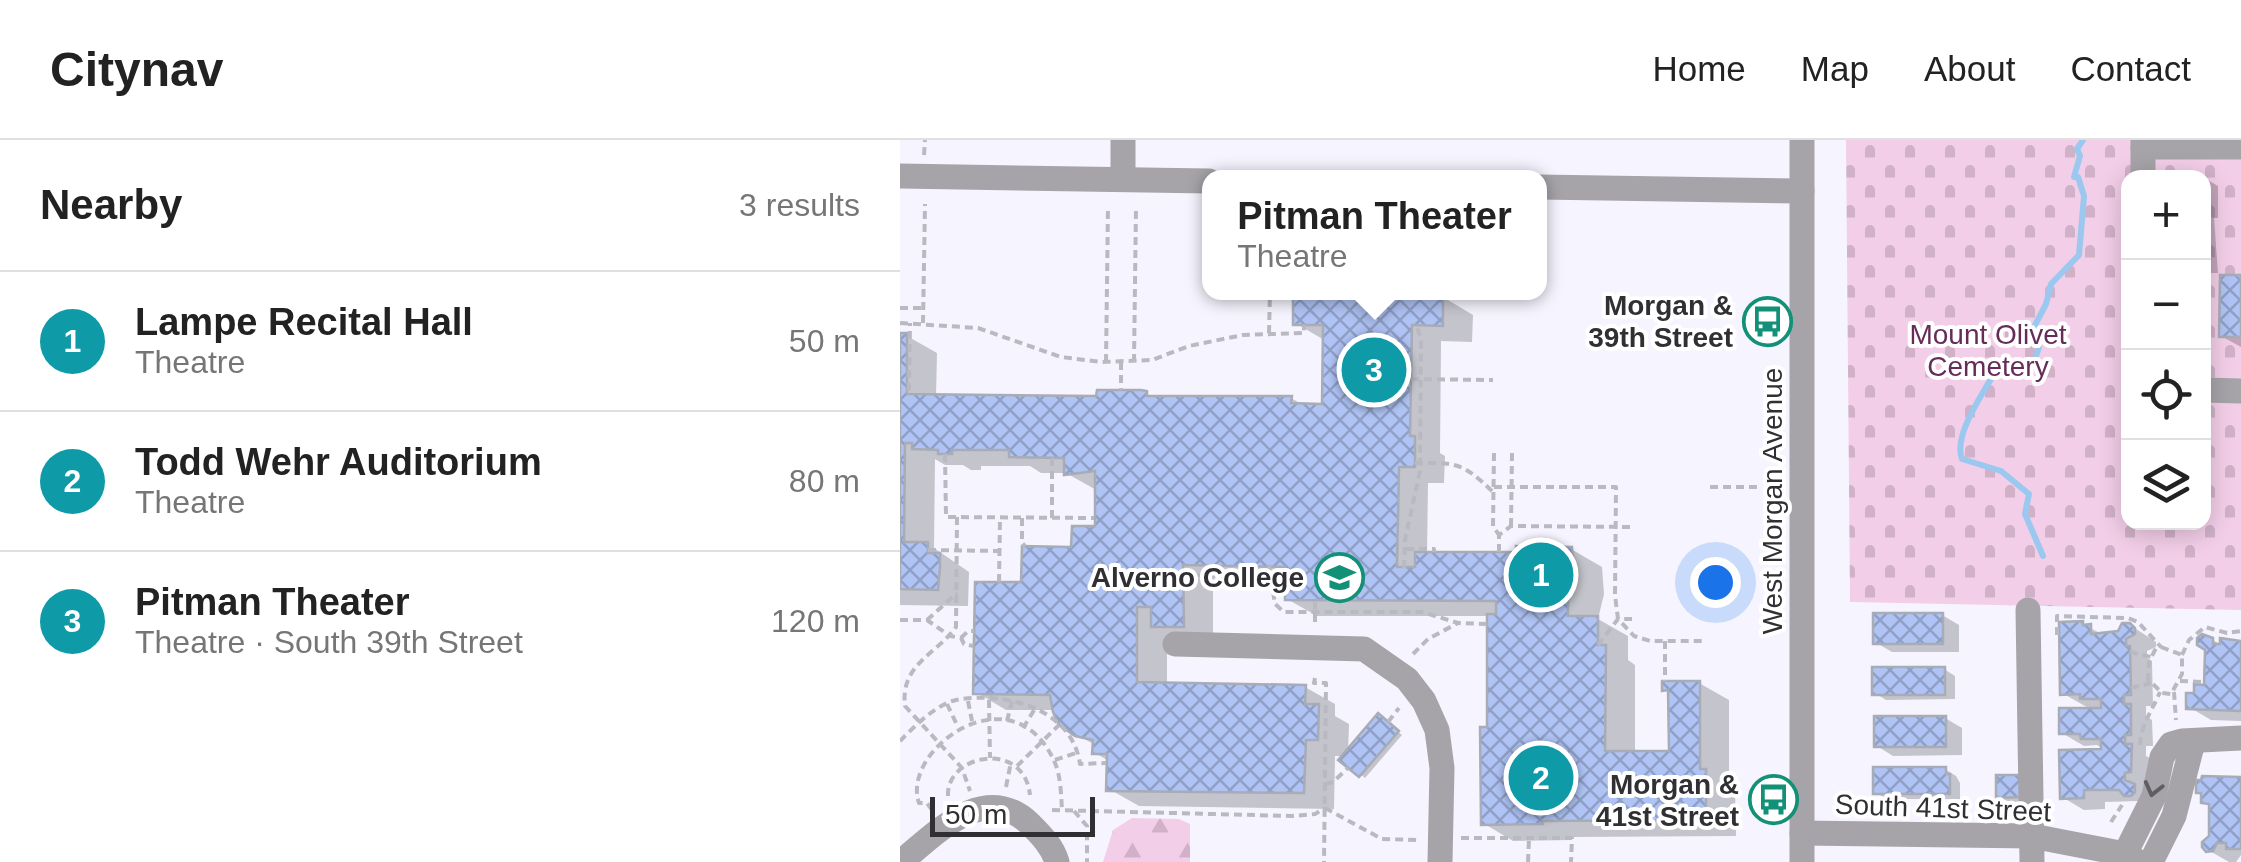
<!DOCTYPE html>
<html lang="en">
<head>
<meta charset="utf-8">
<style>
  body { margin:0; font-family:Helvetica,sans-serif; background:#f6f6f6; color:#222 }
  .controls { position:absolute; right:30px; top:30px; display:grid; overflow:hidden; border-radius:20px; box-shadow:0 5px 25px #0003 }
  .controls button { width:90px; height:90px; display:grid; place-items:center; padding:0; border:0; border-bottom:2px solid #e0e0e0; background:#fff; color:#222; font:50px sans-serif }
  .scale { position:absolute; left:30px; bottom:25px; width:165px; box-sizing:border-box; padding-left:10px; border:5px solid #303034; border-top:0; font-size:28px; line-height:35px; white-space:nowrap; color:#303034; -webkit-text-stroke:8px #fff; paint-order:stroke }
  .you { position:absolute; left:815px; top:442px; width:35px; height:35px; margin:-25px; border:8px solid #fff; border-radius:50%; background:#1a73e8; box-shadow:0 0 0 15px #1a73e833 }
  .badge { display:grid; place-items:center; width:65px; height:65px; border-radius:50%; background:#139178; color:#fff; font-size:32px; font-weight:700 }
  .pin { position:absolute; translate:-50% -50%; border:5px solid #fff; box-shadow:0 2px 10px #0006 }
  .popup { position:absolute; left:302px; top:30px; width:345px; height:130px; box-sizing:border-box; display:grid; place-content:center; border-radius:20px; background:#fff; filter:drop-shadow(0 2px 8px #0005); font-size:32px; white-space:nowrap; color:#767676 }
  .popup b { font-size:38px; color:#222 }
  .popup::after { content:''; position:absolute; left:50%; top:100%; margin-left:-20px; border:20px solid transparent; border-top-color:#fff }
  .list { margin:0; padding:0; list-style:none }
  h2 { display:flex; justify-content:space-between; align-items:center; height:130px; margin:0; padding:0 40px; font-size:42px }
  h2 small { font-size:32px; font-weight:400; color:#767676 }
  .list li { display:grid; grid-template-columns:65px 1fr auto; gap:30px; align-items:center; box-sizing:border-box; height:140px; padding:0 40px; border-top:2px solid #e0e0e0 }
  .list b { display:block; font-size:38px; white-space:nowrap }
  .list p { margin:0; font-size:32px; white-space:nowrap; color:#767676 }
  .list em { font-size:32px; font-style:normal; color:#767676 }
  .icon { flex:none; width:55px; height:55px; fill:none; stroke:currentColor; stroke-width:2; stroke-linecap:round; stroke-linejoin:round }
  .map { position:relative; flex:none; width:1341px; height:722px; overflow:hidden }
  header { display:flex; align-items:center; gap:60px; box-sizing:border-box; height:140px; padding:0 50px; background:#fff; border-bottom:2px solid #e0e0e0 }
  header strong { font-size:48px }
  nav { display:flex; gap:55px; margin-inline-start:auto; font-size:35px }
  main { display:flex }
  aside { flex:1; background:#fff }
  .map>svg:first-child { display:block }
</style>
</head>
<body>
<header>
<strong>Citynav</strong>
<nav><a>Home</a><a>Map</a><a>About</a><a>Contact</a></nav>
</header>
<main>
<aside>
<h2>Nearby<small>3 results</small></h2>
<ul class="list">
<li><span class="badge" style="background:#0f9aa8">1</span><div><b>Lampe Recital Hall</b><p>Theatre</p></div><em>50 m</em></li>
<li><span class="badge" style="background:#0f9aa8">2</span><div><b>Todd Wehr Auditorium</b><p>Theatre</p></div><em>80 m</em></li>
<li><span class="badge" style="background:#0f9aa8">3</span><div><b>Pitman Theater</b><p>Theatre · South 39th Street</p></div><em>120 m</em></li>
</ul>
</aside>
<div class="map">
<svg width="1341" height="722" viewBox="0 0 1341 722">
  <defs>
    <pattern id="forest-firs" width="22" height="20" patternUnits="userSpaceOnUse" patternTransform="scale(2.5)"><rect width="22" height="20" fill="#f3cee8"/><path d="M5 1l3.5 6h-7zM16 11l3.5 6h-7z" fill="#d1b1c8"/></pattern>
    <pattern id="cemetery-stones" width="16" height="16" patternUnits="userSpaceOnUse" patternTransform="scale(2.5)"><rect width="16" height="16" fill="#f3cee8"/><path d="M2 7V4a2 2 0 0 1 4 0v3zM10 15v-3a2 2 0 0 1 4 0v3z" fill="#d1b1c8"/></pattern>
    <pattern id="building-cross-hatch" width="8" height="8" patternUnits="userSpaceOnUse" patternTransform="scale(2.5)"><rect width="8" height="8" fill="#afc3f4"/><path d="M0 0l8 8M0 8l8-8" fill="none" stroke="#8f9fc6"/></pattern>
  </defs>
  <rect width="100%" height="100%" fill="#f6f5ff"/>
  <path fill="url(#forest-firs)" d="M 232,678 L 279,679 L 290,684 L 290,722 L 203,722 L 213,690 Z"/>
  <path fill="url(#cemetery-stones)" fill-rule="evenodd" d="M 946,0 L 1341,0 L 1341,470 L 950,462 ZM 1228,38 L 1304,38 L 1304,382 L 1228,382 Z"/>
  <g fill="#0003">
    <path d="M 1304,38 L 1318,46 L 1318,78 L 1314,78 L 1318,133 L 1304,133 Z"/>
    <path d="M 1341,137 L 1341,207 L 1321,196 Z"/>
    <path d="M 432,152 L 512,152 L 543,157 L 573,175 L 572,202 L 541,201 L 540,313 L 545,316 L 544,343 L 528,343 L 527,414 L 618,414 L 671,409 L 702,427 L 704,454 L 698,479 L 728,496 L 728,520 L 735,525 L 735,614 L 771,614 L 771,553 L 765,549 L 799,543 L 829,560 L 829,645 L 835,648 L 836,696 L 672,697 L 672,700 L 613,701 L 583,683 L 590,590 L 590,476 L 417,476 L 387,459 L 388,442 L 313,441 L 313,503 L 284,503 L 267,494 L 267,545 L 405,547 L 435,564 L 435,576 L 449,584 L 448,613 L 483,579 L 502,595 L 465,638 L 442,620 L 445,616 L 435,616 L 434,669 L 239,666 L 209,649 L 209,621 L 195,613 L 195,605 L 176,594 L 154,570 L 106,570 L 76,552 L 123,445 L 174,410 L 197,388 L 198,351 L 166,333 L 141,333 L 130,326 L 81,326 L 81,330 L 71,330 L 63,325 L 45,325 L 35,319 L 34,408 L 69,432 L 68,466 L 0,465 L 0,196 L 7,196 L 37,213 L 36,257 L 199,259 L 246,254 L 255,258 L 391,258 L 405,266 L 425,266 L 426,201 L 395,183 L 432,157 Z"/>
    <path d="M 1042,475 L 1059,485 L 1059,512 L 992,512 L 975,502 Z"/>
    <path d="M 1182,484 L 1204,495 L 1220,493 L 1230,485 L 1256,502 L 1256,507 L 1247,511 L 1247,518 L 1252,521 L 1253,566 L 1246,566 L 1246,576 L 1252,580 L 1253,606 L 1246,606 L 1246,616 L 1252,619 L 1252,644 L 1238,661 L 1205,662 L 1205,669 L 1184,670 L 1162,657 L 1208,612 L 1197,605 L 1184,606 L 1162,593 L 1192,570 L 1162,553 Z"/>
    <path d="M 1308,497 L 1323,506 L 1341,503 L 1341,581 L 1311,580 L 1289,567 L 1306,547 Z"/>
    <path d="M 1044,529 L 1055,536 L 1055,559 L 986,560 L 975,553 Z"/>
    <path d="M 1045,578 L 1062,588 L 1062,615 L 993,616 L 977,606 Z"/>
    <path d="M 1045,629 L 1056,636 L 1060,643 L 1060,659 L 987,659 L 976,653 Z"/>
    <path d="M 1098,637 L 1131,662 L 1109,662 L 1098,656 Z"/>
    <path d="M 1341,639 L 1341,715 L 1336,722 L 1329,722 L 1308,710 L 1312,667 L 1303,662 Z"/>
  </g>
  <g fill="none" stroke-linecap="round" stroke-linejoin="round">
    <path stroke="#9ac8ee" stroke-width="6" d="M 1143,416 L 1125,374 L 1129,354 L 1101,331 L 1062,319 C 1053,295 1082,256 1093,235 L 1117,231 L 1135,219 L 1139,207 L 1133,189 L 1146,164 L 1151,144 L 1179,115 L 1184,56 L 1178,37 L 1174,37 L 1180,16 L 1177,9 L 1183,0"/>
  </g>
  <g fill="url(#building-cross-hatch)" stroke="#a7acb7" stroke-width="2.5">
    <path d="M 1320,135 L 1341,135 L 1341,197 L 1319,197 Z"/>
    <path d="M 507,152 L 543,155 L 543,186 L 512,185 L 510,296 L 515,296 L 515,327 L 499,327 L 497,427 L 515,427 L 515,412 L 616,412 L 616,406 L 672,407 L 674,436 L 668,453 L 668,476 L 698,476 L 698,505 L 706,505 L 705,611 L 769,611 L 768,550 L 762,551 L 762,541 L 800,541 L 800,629 L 806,629 L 806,680 L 643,681 L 643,684 L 581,685 L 580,587 L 587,587 L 587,474 L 596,474 L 596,461 L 385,460 L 385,427 L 283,425 L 284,487 L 251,487 L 251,467 L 237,467 L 237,542 L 406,545 L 405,564 L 419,564 L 418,600 L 406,600 L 404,653 L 206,651 L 207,614 L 192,614 L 193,600 L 175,596 L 159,585 L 153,572 L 150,555 L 73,554 L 75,442 L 121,442 L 122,406 L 171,407 L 172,386 L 195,386 L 195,331 L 164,335 L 164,318 L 109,317 L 109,310 L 52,310 L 52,314 L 38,314 L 38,310 L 12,309 L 12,303 L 5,303 L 4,402 L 28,402 L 28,413 L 40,413 L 40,427 L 38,450 L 0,449 L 0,193 L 7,193 L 7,254 L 196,256 L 197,250 L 241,250 L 247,251 L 247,256 L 392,256 L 391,263 L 422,264 L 423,185 L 393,185 L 393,153 Z"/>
    <rect x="973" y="473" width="70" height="31"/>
    <path d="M 1183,481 L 1183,485 L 1191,484 L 1191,494 L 1218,491 L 1222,483 L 1230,483 L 1235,488 L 1235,494 L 1226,499 L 1226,506 L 1230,506 L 1231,555 L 1224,555 L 1224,564 L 1231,564 L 1231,595 L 1225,595 L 1225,604 L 1232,604 L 1231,632 L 1225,633 L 1225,640 L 1235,644 L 1235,652 L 1231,656 L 1224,656 L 1219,650 L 1184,650 L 1184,658 L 1160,659 L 1159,610 L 1201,609 L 1201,599 L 1181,599 L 1180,594 L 1159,594 L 1159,568 L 1201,568 L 1201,559 L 1180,559 L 1180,554 L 1160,555 L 1159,482 Z"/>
    <path d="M 1302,494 L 1313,498 L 1313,504 L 1320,504 L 1320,498 L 1341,501 L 1341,571 L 1286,569 L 1286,553 L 1294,553 L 1294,544 L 1304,545 L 1305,510 L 1297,505 L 1297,498 Z"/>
    <rect x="972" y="527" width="73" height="28"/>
    <path d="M 478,573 L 499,591 L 459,637 L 438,620 Z"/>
    <rect x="974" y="576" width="72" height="31"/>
    <path d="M 973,627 L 1046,627 L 1046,634 L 1050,634 L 1050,654 L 973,654 Z"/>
    <path d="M 1096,635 L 1121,635 L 1121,657 L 1096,658 Z"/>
    <path d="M 1302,636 L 1341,637 L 1341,709 L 1326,709 L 1326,703 L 1317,703 L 1313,711 L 1306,712 L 1302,707 L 1302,702 L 1309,696 L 1309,664 L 1301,663 L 1301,653 L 1296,653 L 1296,640 L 1301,640 Z"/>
  </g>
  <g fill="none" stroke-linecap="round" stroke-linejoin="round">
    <g stroke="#b9b9c1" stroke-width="4" stroke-dasharray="8 5" stroke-linecap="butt">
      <path d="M 24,15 L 25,0"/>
      <path d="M 859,159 L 875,159 L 875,182 L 860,182"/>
      <path d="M 0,168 L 23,168"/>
      <path d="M 0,183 L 78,188 L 161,217 L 201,222 L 252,220 L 289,206 L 343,195 L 404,193 L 404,185"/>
      <path d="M 23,183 L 25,64"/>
      <path d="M 369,193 L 370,152"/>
      <path d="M 206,222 L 208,66"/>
      <path d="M 221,222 L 221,250"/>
      <path d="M 234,222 L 236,67"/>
      <path d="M 511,239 L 593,240"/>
      <path d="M 7,249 L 9,249 L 10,183"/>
      <path d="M 594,313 L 593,386 L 599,395"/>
      <path d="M 45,314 L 46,377 L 194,378"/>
      <path d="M 515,323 C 558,323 562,322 594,353"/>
      <path d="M 594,347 L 716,347 L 715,455 L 718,479 L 734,496 L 750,501 L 806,501"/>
      <path d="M 810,347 L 860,347"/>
      <path d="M 57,377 L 56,487 C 36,515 0,524 5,566 L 62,628 L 70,651"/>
      <path d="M 122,378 L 122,403 L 125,406"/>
      <path d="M 152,378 L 152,317"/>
      <path d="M 611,386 L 612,313"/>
      <path d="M 506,409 L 534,409 L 534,412"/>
      <path d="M 28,410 L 99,411"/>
      <path d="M 599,412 L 599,395 L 611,386 L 733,387"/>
      <path d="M 369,426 L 375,464 L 384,472 L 522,472 L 558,483 L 587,484"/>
      <path d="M 504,428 L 505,400 L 520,331 L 521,198 L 516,185"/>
      <path d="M 293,435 L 369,436"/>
      <path d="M 99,442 L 100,378"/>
      <path d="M 415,461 L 415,483"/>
      <path d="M 0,480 L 27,480 L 50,496 L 61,498 L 64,504 L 73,506"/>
      <path d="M 27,480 L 57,453"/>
      <path d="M 1157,495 L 1157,476 L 1228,478 L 1238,482 L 1261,507"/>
      <path d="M 61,498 L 68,491 L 74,491"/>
      <path d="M 765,501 L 765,541"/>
      <path d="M 698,505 L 718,479 L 732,479"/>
      <path d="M 1261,507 L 1282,515 L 1282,534 L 1271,554 L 1262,553 L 1248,539 L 1249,522 L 1256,508 Z"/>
      <path d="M 1230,512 L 1251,517"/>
      <path d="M 513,514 L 528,499 L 558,483"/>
      <path d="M 1282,515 L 1289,500 L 1305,487 L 1327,493 L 1341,491"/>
      <path d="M 415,538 L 414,543 L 426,543 L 424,722"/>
      <path d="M 1280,541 L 1304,542"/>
      <path d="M 1231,548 L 1251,543"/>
      <path d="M 1274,552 L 1276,580"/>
      <path d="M 89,560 L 90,618"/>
      <path d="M 68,561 L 72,581"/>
      <path d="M 47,564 L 57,585"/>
      <path d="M 107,581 L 112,561"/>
      <path d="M 488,582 L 499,568"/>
      <path d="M 123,588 L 136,567"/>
      <path d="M 0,601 C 15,586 35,565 56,560 C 105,551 172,568 180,624 L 206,623"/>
      <path d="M 1240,605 C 1241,584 1252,571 1260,552"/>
      <path d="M 155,620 L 179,612"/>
      <path d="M 117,626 L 159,585"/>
      <path d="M 425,644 L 433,642 L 448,628"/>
      <path d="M 106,647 L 111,622"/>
      <path d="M 48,656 C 46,614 124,599 130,655"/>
      <path d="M 425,668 L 482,699 L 517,700"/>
      <path d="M 32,670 L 27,663 L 19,663 C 0,609 114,528 155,623 C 161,637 161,655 162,670"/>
      <path d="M 152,670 L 392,676 L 415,674 L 425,668"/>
      <path d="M 174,671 L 187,686 L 187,722"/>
      <path d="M 1211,682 L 1222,665"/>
      <path d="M 561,698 L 672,698 L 671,722"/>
      <path d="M 628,722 L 629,698"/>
    </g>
    <g stroke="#a7a4a9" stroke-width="25">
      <path d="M 902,0 L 902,722"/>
      <path d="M 1243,0 L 1243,38"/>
      <path d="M 1243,7 L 1341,7"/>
      <path d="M 0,36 L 309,41"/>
      <path d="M 223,39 L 223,0"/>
      <path d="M 639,47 L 902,51"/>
      <path d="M 1304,250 L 1341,251"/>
      <path d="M 1128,470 L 1132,722"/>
      <path d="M 275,504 L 464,509 L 507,539 L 524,561 L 537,590 L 542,628 L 540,722"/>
      <path d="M 902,693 L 1132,696 L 1225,714 L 1239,722"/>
      <path d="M 1225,714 L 1254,656 L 1262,617 L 1271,604 L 1282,601 L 1341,598"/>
      <path d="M 1,722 C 37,692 85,641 130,684 C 142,696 152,706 157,722"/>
      <path d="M 1251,722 L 1274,676 L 1293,602"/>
    </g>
  </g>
  <defs><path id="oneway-chevron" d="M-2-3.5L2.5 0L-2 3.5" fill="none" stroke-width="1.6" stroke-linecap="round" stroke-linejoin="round" transform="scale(2.5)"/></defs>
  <use stroke="#605e63" href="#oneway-chevron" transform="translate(1253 649) rotate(104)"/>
  <defs>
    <symbol id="bus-ring" viewBox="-11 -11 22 22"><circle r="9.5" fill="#fff" stroke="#139178" stroke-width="1.5"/><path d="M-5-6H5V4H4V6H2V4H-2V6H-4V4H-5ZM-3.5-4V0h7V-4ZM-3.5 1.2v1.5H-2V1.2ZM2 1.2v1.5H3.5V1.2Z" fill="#139178"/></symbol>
    <symbol id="university-ring" viewBox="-11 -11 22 22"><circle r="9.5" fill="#fff" stroke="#139178" stroke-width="1.5"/><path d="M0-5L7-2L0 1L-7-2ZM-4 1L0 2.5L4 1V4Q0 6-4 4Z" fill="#139178"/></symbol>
  </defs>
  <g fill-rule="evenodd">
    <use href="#bus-ring" x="840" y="154" width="55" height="55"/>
    <use href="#university-ring" x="412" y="410" width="55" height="55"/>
    <use href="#bus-ring" x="846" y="632" width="55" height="55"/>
  </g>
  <g text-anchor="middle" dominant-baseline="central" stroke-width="8" stroke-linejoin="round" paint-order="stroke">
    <g font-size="28" font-weight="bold" fill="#303034" stroke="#fff" text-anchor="end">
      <text x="833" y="165">Morgan &amp;<tspan x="833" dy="32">39th Street</tspan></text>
      <text x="404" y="437">Alverno College</text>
      <text x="839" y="644">Morgan &amp;<tspan x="839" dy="32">41st Street</tspan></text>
    </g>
    <g font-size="28" fill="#662c59" stroke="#fff">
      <text x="1088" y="194">Mount Olivet<tspan x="1088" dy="32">Cemetery</tspan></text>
    </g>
    <g font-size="28" fill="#303034" stroke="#fff">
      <text transform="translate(872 361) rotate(-90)">West Morgan Avenue</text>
      <text transform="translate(1043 668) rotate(2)">South 41st Street</text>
    </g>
  </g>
</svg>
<div class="controls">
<button>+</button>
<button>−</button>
<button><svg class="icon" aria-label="locate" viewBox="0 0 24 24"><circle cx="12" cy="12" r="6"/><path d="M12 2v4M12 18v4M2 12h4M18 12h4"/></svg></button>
<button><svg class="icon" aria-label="layers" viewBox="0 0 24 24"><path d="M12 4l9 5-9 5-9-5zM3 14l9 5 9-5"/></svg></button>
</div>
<div class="scale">50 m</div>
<div class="you"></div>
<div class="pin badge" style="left:641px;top:435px;background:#0f9aa8">1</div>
<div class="pin badge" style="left:641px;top:638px;background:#0f9aa8">2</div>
<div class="pin badge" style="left:474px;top:230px;background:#0f9aa8">3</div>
<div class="popup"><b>Pitman Theater</b>Theatre</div>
</div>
</main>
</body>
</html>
